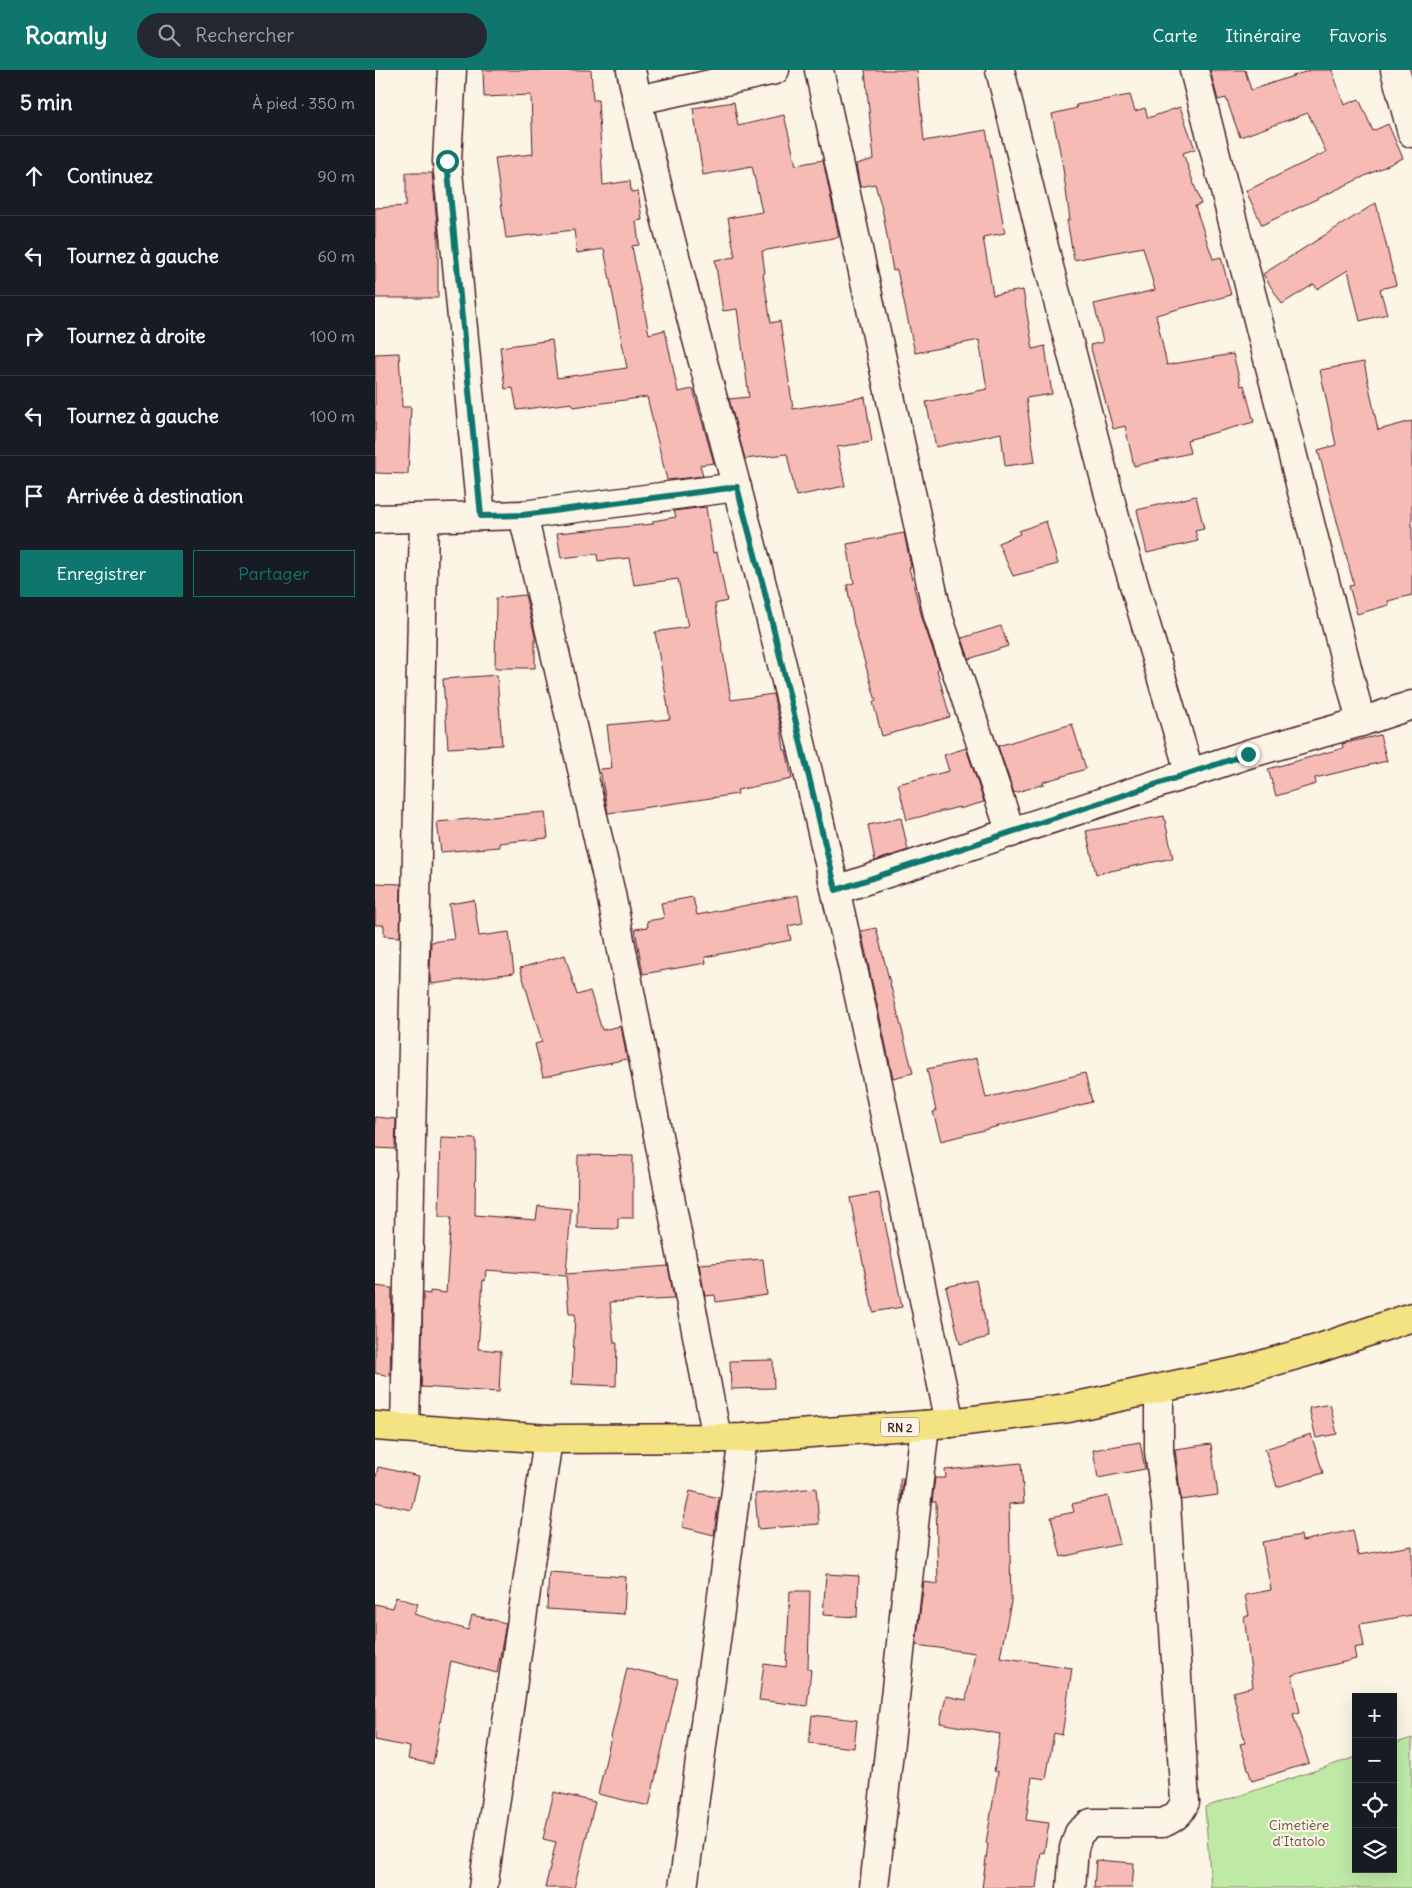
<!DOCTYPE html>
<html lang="fr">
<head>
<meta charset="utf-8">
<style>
  body { margin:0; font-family:Delius,sans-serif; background:#242831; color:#f1f3f6 }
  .controls { position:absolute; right:15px; bottom:15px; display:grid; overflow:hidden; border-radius:0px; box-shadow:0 5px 20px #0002 }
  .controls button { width:45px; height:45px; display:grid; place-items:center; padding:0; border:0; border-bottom:1px solid #363941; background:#171b24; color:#f1f3f6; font:25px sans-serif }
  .stop { position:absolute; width:15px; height:15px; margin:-11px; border:4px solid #0f766e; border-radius:50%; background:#fff }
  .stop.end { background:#0f766e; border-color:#fff; box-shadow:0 1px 5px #0008 }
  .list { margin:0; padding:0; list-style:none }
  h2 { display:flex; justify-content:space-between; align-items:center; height:65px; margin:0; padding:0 20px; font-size:21px }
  h2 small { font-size:16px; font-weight:400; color:#9ea1a6 }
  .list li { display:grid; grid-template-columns:32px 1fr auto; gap:15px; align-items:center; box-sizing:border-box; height:80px; padding:0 20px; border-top:1px solid #363941 }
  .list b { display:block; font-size:19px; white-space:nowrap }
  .list em { font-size:16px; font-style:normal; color:#9ea1a6 }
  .actions { display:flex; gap:10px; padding:15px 20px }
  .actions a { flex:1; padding:11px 0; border:1px solid #0f766e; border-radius:0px; text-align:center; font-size:18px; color:#0f766e }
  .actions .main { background:#0f766e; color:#fff }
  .icon { flex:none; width:28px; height:28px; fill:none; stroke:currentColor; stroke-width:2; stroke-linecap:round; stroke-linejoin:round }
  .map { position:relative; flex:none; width:1037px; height:1818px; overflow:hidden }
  header { display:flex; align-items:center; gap:30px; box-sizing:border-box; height:70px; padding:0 25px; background:#0f766e; color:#fff }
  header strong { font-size:24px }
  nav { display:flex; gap:28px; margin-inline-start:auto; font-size:18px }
  .search { width:350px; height:45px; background:#242831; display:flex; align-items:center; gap:12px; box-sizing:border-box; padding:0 18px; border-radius:28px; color:#9ea1a6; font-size:19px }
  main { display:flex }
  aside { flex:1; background:#171b24 }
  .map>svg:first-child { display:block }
</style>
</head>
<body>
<header>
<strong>Roamly</strong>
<div class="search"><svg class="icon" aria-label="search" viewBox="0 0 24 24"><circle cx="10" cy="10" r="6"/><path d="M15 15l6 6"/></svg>Rechercher</div>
<nav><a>Carte</a><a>Itinéraire</a><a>Favoris</a></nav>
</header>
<main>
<aside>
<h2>5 min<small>À pied · 350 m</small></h2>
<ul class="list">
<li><svg class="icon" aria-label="ahead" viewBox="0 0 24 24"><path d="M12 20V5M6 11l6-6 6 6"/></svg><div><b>Continuez</b></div><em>90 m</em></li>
<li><svg class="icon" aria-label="left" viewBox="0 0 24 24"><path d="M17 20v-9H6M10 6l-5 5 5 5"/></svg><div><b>Tournez à gauche</b></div><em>60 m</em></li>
<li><svg class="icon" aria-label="right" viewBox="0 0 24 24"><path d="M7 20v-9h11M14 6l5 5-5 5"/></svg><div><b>Tournez à droite</b></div><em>100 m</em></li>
<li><svg class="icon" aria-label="left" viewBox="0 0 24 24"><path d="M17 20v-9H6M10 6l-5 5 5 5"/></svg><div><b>Tournez à gauche</b></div><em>100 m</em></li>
<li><svg class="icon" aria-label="arrive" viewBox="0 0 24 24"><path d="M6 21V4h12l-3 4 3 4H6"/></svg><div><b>Arrivée à destination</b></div></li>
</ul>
<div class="actions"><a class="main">Enregistrer</a><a>Partager</a></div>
</aside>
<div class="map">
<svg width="1037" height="1818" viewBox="0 0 1037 1818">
  <rect width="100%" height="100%" fill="#fcf5e5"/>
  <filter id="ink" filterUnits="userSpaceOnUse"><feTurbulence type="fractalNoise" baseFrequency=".02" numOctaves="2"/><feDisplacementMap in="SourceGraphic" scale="10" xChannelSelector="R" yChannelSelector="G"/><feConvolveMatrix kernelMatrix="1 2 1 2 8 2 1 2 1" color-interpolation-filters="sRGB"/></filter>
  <g filter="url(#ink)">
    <path fill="#bfeaa6" stroke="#848468" d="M 1037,1668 L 1037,1818 L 836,1818 L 830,1737 L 981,1687 L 981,1799 L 1018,1799 L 1018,1674 Z"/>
    <g fill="#f7bbb5" stroke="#4a1f2b">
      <path d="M 108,0 L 216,0 L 218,30 L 223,30 L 228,115 L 255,111 L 256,122 L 263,121 L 267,150 L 261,151 L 264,175 L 257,176 L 274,264 L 290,260 L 303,322 L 318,319 L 339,393 L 325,395 L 328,406 L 292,410 L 272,327 L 198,337 L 197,333 L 142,340 L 138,318 L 130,319 L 125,277 L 177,270 L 182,308 L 252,298 L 229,179 L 202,183 L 199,160 L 131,168 L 120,88 L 158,84 L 156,25 L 109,27 Z"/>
      <path d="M 490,0 L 542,0 L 549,71 L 611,60 L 630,163 L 608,167 L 618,225 L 648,220 L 658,279 L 670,276 L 677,324 L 651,328 L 660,392 L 630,396 L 626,363 L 561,377 L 551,332 L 612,319 L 604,270 L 540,283 L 522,200 L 518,201 L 508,143 L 500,114 L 485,117 L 481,94 L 499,89 Z"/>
      <path d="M 835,0 L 870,0 L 876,20 L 936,0 L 957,0 L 969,35 L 984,29 L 998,61 L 1013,54 L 1028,88 L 887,155 L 871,121 L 951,82 L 933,43 L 865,67 L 851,28 L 843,30 Z"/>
      <path d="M 755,25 L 760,41 L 770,38 L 773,48 L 805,37 L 820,79 L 808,83 L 826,134 L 820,136 L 838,189 L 846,187 L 856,225 L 781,245 L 792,295 L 858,284 L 866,316 L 869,315 L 879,352 L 812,370 L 815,383 L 759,396 L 750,356 L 738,359 L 715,275 L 728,272 L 719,234 L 780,220 L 768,177 L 699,190 L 692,150 L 695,150 L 687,91 L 677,44 L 702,38 L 701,35 Z"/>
      <path d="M 359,32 L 363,56 L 409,45 L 421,95 L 448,90 L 464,167 L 387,181 L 390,203 L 388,204 L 396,253 L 405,251 L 418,339 L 490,327 L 497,372 L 462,377 L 470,416 L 421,426 L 412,384 L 370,389 L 354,329 L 374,327 L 362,239 L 348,241 L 340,190 L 360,187 L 353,148 L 387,142 L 377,96 L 328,105 L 318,38 Z"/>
      <path d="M 31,103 L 57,103 L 63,165 L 63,228 L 0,228 L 0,138 L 31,136 Z"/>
      <path d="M 1001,133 L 1021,215 L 1005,219 L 1012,244 L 985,251 L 973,200 L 942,219 L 939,214 L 907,234 L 888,204 Z"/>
      <path d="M 24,283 L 27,337 L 36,337 L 33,404 L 0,403 L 0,284 Z"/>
      <path d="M 989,292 L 1003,360 L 1037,351 L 1037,525 L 1013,531 L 1014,535 L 982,544 L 974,516 L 979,515 L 943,380 L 961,375 L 945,300 Z"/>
      <path d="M 821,426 L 829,459 L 820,461 L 823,471 L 772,483 L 762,440 Z"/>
      <path d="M 331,437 L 338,483 L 342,482 L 352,531 L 340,534 L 356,630 L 398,624 L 406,658 L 409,680 L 411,680 L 417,709 L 362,720 L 363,724 L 233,743 L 225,699 L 237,698 L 232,655 L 295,649 L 280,562 L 313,557 L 303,509 L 259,515 L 254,488 L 223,491 L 222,484 L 186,488 L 182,463 L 278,454 L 278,451 L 301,447 L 299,441 Z"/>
      <path d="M 671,451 L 683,494 L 638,506 L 623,473 L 645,464 L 644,461 Z"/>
      <path d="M 529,463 L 536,497 L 534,498 L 548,551 L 564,598 L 562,600 L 575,647 L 507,666 L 498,632 L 501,631 L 479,555 L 472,515 L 479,513 L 472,474 Z"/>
      <path d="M 150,525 L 160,566 L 160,598 L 120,598 L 121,528 Z"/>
      <path d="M 626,556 L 633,576 L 594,589 L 587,568 Z"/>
      <path d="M 122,605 L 127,675 L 73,678 L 68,609 Z"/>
      <path d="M 697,654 L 711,699 L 668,712 L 669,714 L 639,723 L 623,676 Z"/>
      <path d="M 1005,665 L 1012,691 L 940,708 L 941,714 L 901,726 L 893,699 L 968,678 L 967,674 Z"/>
      <path d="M 591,678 L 609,732 L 584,739 L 584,737 L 532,750 L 523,714 L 574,701 L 569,685 Z"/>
      <path d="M 170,742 L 173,768 L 124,773 L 125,777 L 66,782 L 62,752 Z"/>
      <path d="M 789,746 L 798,788 L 721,804 L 711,761 Z"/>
      <path d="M 526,748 L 533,780 L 500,791 L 493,755 Z"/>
      <path d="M 0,813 L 26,814 L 25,867 L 9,866 L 9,855 L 0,855 Z"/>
      <path d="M 423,825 L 428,853 L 413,856 L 416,870 L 330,887 L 331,893 L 268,904 L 260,859 L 273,857 L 272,851 L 289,848 L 286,833 L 318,827 L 322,845 Z"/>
      <path d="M 99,830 L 104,866 L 134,862 L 139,903 L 57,914 L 55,900 L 56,872 L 79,869 L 74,834 Z"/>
      <path d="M 501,858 L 538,1003 L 518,1008 L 486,861 Z"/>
      <path d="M 190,885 L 202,925 L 215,921 L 227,960 L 246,956 L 252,989 L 168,1007 L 160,974 L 167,972 L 145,898 Z"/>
      <path d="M 602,988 L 611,1028 L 710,1003 L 717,1032 L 566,1071 L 558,1042 L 561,1041 L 552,999 Z"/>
      <path d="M 0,1047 L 21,1049 L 20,1079 L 0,1078 Z"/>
      <path d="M 66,1068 L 101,1069 L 100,1145 L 161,1150 L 163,1136 L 196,1139 L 191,1204 L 293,1196 L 299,1229 L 235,1232 L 239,1273 L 242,1273 L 241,1316 L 197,1314 L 200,1244 L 194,1244 L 191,1206 L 111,1200 L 110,1211 L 108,1210 L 103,1279 L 126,1281 L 124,1322 L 46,1317 L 48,1223 L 55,1224 L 55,1221 L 71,1223 L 76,1147 L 64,1147 Z"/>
      <path d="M 203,1085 L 258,1086 L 258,1148 L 243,1148 L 243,1159 L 202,1158 Z"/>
      <path d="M 504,1123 L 527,1237 L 498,1242 L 475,1128 Z"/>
      <path d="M 388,1189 L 392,1225 L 341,1232 L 340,1225 L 330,1226 L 324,1194 Z"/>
      <path d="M 601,1210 L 614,1267 L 585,1274 L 571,1217 Z"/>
      <path d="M 0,1216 L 17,1218 L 15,1306 L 0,1303 Z"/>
      <path d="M 398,1290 L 399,1318 L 356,1319 L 355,1291 Z"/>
      <path d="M 955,1334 L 962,1364 L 941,1368 L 934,1338 Z"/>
      <path d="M 936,1364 L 948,1403 L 902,1417 L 890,1379 Z"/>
      <path d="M 765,1372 L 770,1399 L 723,1408 L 718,1380 Z"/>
      <path d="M 836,1374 L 843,1425 L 806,1430 L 800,1379 Z"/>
      <path d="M 646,1393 L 649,1433 L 634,1434 L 636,1532 L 625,1587 L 697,1598 L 687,1665 L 679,1663 L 671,1709 L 657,1707 L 651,1750 L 674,1753 L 669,1783 L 666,1782 L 661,1818 L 607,1818 L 613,1774 L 611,1773 L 623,1702 L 619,1701 L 625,1664 L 565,1653 L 571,1626 L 591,1630 L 600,1583 L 541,1575 L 549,1512 L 563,1514 L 561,1432 L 557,1432 L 560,1408 L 571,1408 L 570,1400 Z"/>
      <path d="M 3,1397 L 44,1406 L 36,1440 L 0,1432 L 0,1411 Z"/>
      <path d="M 525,1408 L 528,1408 L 526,1432 L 525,1432 Z"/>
      <path d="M 441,1418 L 444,1454 L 383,1459 L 380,1424 Z"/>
      <path d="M 315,1421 L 344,1428 L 339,1465 L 307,1457 Z"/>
      <path d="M 733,1426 L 745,1474 L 686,1487 L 676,1447 L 699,1442 L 697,1434 Z"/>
      <path d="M 978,1460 L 983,1485 L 1037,1476 L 1037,1545 L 985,1554 L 989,1576 L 979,1578 L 981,1589 L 917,1605 L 925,1642 L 918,1644 L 934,1693 L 877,1711 L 865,1674 L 870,1673 L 858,1622 L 878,1617 L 869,1546 L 874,1546 L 870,1525 L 896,1520 L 887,1472 L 926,1465 L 927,1471 Z"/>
      <path d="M 174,1502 L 251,1507 L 249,1544 L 172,1539 Z"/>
      <path d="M 451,1504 L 484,1506 L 482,1547 L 448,1545 Z"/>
      <path d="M 415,1521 L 435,1521 L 433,1599 L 436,1600 L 432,1636 L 384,1630 L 389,1594 L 411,1597 Z"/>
      <path d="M 21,1527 L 43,1534 L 39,1544 L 93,1560 L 97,1545 L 131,1553 L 122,1603 L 76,1591 L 58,1694 L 33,1689 L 35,1677 L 0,1670 L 0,1534 L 18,1538 Z"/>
      <path d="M 252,1598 L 303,1609 L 274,1736 L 223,1724 Z"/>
      <path d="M 437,1645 L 482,1650 L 479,1678 L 434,1673 Z"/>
      <path d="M 179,1722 L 220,1732 L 199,1818 L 170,1818 L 181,1772 L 168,1769 Z"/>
      <path d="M 721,1790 L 759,1793 L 757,1818 L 719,1818 Z"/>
    </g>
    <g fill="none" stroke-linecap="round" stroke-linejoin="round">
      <defs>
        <g id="minor">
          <path d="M 77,0 L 72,91 L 106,446"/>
          <path d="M 256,0 C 292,173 344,343 387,515 C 458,792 516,1073 575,1353"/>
          <path d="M 444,0 L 563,546 L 636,763"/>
          <path d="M 625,0 L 673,193 L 747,474 L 815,704"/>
          <path d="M 819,0 L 986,652"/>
          <path d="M 1020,0 L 1037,63"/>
          <path d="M 263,30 L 400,0"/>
          <path d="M 148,445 L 236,824 L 342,1368"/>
          <path d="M 0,449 L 148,445 L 362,417"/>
          <path d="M 461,820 L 873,684 L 986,652 L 1037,635"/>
          <path d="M 30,1358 L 49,449"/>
          <path d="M 108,1818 L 173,1369"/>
          <path d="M 308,1818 L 368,1368"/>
          <path d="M 499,1818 L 550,1355"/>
          <path d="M 696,1818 L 699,1778 L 704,1763 L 716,1753 L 788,1753 C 799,1748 805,1744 810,1732 L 791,1434 L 784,1381 L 784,1319"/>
        </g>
        <path id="trunk" d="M 0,1356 L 173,1369 L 368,1368 L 575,1353 L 693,1338 L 865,1301 L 942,1279 L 1037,1247"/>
      </defs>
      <use href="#minor" stroke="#4a1f2b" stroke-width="31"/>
      <use href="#trunk" stroke="#4a1f2b" stroke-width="31"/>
      <use href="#minor" stroke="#fcf5e5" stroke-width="28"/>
      <use href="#trunk" stroke="#f4e382" stroke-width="28"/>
    </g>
  </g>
  <g fill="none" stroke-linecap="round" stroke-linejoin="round" filter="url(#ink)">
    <path stroke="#0f766e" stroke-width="6" d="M 72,91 L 106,446 L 148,445 L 362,417 L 388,515 L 461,820 L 873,684"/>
  </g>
  <g text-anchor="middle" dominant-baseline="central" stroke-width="4.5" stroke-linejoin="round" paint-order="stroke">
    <rect fill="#fcf5e5" stroke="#7f5f63" stroke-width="1" x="506" y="1347.5" width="38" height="19" rx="4"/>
    <g font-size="12" font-weight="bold" fill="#4a1f2b">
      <text x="525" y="1357">RN 2</text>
    </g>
    <g font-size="14" fill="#67524a" stroke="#fcf5e5">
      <text x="924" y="1755">Cimetière<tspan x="924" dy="16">d'Itatolo</tspan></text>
    </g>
  </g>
</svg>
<div class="controls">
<button>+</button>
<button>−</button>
<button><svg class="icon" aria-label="locate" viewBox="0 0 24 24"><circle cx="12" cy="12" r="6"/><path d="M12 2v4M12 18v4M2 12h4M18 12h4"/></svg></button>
<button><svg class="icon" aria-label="layers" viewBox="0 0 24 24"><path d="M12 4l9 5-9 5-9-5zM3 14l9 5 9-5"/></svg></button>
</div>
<div class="stop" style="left:72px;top:91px"></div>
<div class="stop end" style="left:873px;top:684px"></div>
</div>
</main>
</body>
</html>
